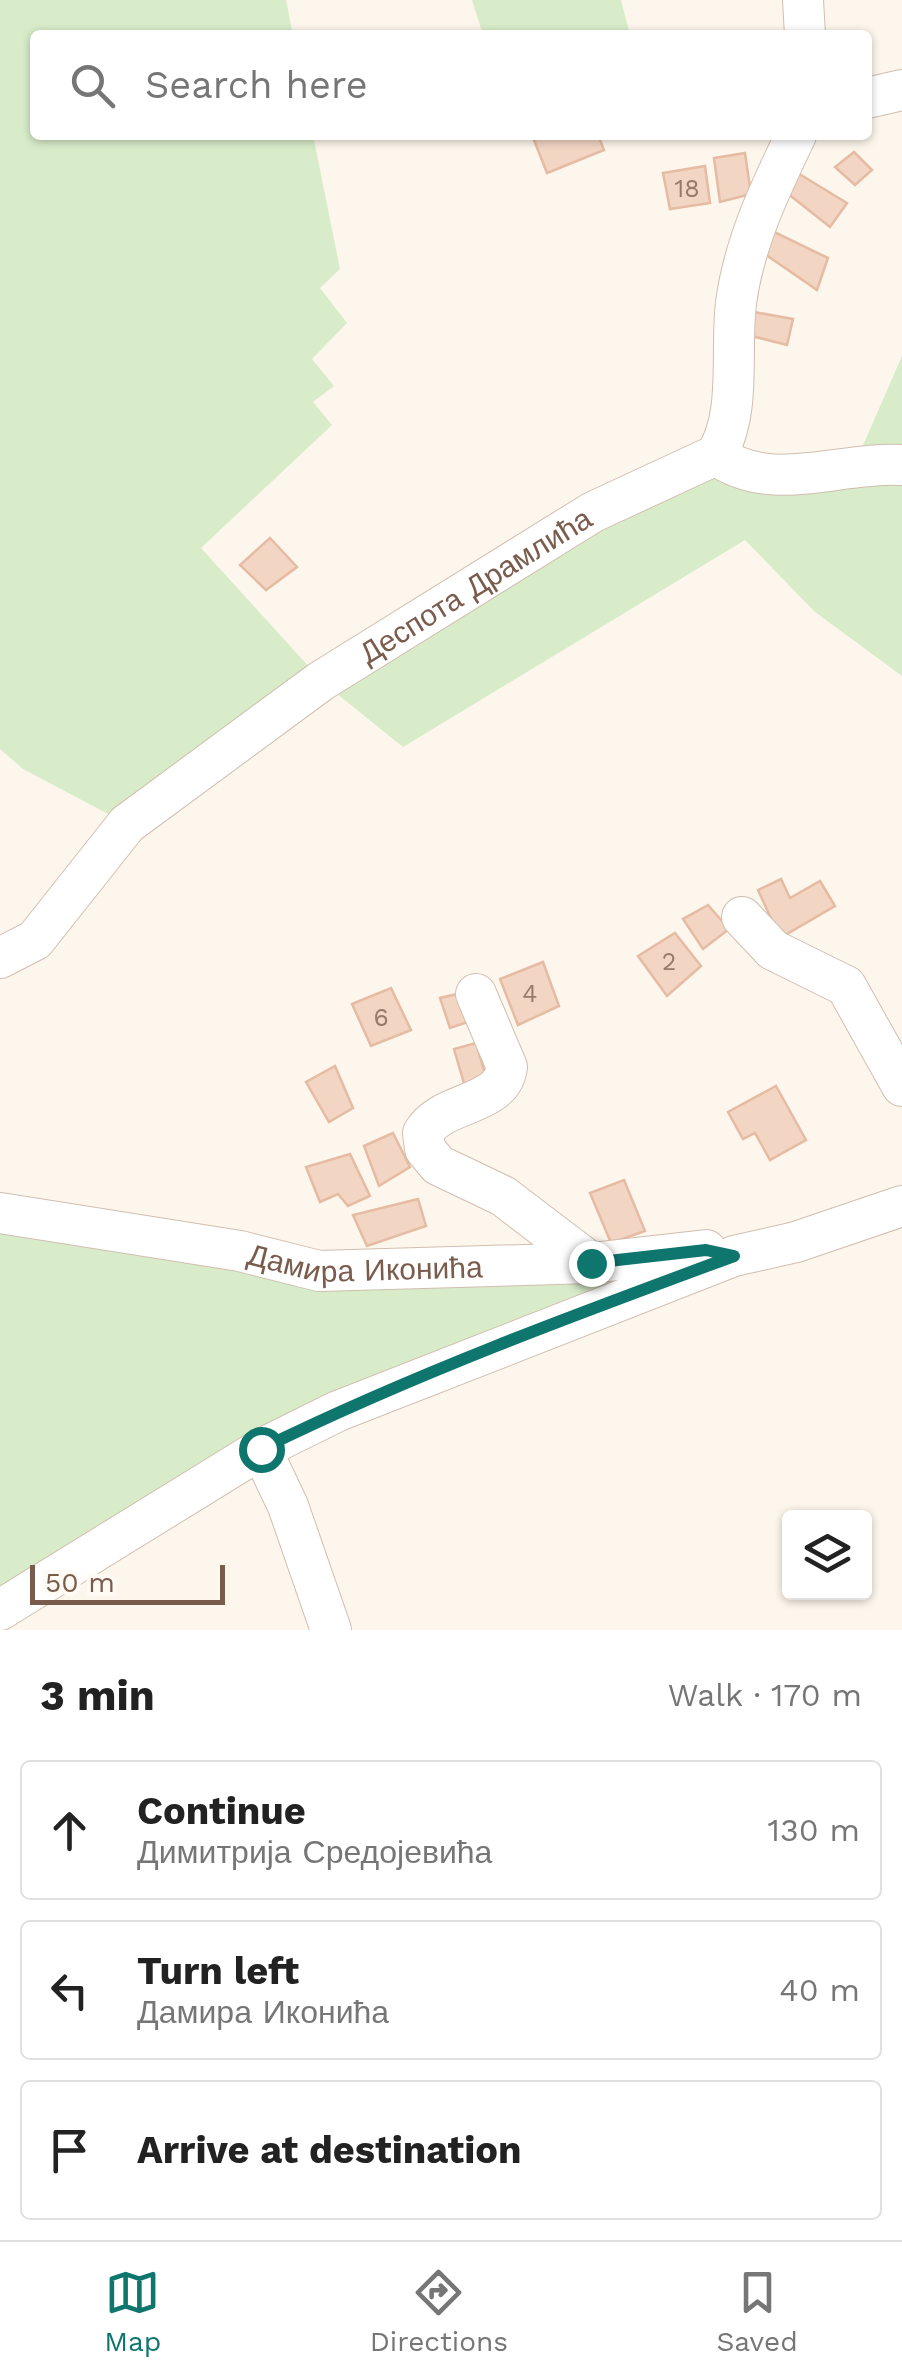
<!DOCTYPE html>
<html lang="en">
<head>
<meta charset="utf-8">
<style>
  body { margin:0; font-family:"Work Sans",sans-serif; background:#f6f6f6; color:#222 }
  .controls { position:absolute; right:30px; bottom:30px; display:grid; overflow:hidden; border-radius:10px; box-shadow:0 2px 8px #0004 }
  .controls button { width:90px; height:90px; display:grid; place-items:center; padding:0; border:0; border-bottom:2px solid #e0e0e0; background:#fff; color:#222; font:50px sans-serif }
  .scale { position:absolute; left:30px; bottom:25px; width:195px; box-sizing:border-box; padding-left:10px; border:5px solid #7a5c4d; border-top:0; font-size:28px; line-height:35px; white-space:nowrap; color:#7a5c4d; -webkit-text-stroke:8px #fffaf3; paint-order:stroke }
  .stop { position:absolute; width:30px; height:30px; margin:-22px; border:8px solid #0f766e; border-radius:50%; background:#fff }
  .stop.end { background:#0f766e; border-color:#fff; box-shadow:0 2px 10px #0008 }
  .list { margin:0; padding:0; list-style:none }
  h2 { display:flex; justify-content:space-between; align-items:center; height:130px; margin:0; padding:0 40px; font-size:42px }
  h2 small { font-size:32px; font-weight:400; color:#767676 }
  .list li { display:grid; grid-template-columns:65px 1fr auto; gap:30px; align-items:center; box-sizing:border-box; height:140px; margin:0 20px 20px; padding:0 20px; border:2px solid #e0e0e0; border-radius:10px }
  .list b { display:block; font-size:38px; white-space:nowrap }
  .list p { margin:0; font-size:32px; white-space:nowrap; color:#767676 }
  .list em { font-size:32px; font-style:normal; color:#767676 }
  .icon { flex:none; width:55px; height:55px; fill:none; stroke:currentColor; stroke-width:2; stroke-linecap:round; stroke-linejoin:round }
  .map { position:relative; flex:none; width:902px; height:1630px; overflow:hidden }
  .search { position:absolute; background:#fff; box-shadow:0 2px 8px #0004; left:30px; right:30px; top:30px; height:110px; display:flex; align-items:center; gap:25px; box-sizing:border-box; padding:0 35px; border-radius:10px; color:#767676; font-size:38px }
  .sheet { height:610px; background:#fff }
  nav { display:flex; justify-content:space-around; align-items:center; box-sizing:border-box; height:140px; border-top:2px solid #e0e0e0; background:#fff; font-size:28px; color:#767676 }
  nav a { display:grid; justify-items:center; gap:5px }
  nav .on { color:#0f766e }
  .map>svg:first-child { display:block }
</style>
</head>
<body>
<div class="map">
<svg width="902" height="1630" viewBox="0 0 902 1630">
  <rect width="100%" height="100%" fill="#fdf6ec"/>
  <g fill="#d8ecc9">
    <path d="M 0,0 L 286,0 L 293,35 L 35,35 L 35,135 L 313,135 L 340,269 L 320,288 L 347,323 L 312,359 L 334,386 L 313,402 L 332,425 L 201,548 L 321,680 L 716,455 L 854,466 L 902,356 L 902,676 L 815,612 L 745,540 L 403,747 L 321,681 L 127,824 L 23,769 L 0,749 Z"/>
    <path d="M 472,0 L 621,0 L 630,35 L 483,35 Z"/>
    <path d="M 0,1213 L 240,1251 L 706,1250 L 261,1449 L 0,1610 Z"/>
  </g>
  <g fill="#f3d5c3" stroke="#e6bba3" stroke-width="2.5">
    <path d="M 532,135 L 598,135 L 604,150 L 547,173 Z"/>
    <path d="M 854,152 L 872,170 L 855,185 L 835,167 Z"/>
    <path d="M 745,153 L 751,194 L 720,202 L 714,158 Z"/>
    <path d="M 705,166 L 710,203 L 670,209 L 663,173 Z"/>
    <path d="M 796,172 L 847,203 L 830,227 L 782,189 Z"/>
    <path d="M 772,231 L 828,258 L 817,290 L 759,250 Z"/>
    <path d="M 749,311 L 793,319 L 787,345 L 744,334 Z"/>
    <path d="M 270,538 L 297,567 L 266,590 L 240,565 Z"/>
    <path d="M 781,879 L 790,898 L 820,881 L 835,906 L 780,938 L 758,890 Z"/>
    <path d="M 708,905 L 729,929 L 703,949 L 683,919 Z"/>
    <path d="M 675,933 L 701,966 L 667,996 L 638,956 Z"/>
    <path d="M 543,962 L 559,1006 L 518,1025 L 500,979 Z"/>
    <path d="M 391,988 L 411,1030 L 371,1046 L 352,1004 Z"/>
    <path d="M 457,994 L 468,1022 L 450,1028 L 440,998 Z"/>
    <path d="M 476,1043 L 488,1084 L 466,1090 L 454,1049 Z"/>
    <path d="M 335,1066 L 353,1108 L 329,1122 L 306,1082 Z"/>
    <path d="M 776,1086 L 806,1140 L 770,1160 L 755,1133 L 743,1139 L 728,1112 Z"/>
    <path d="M 393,1133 L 410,1167 L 379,1186 L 364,1146 Z"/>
    <path d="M 350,1154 L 370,1196 L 348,1206 L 338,1194 L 320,1202 L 306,1167 Z"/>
    <path d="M 624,1180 L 645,1231 L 611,1243 L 590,1193 Z"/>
    <path d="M 418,1199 L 426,1226 L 367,1246 L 353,1215 Z"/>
  </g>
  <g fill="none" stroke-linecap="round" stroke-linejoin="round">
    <defs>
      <g id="minor">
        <path d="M 803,0 L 805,35"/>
        <path d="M 867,98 L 902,90"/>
        <path d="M 716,455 C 771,495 841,461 902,465"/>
        <path d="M 742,917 L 773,950 L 846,986 L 902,1086"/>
        <path id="s1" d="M 0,958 L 35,940 L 127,824 L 321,681 L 593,512 L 716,455 C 742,413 730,351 736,303 C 744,243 770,189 796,135"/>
        <path d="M 476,994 L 507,1067 C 502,1107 442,1100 423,1133 L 425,1149 L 438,1165 L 503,1196 L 591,1263"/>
        <path id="s2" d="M 0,1213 L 240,1251 L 319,1271 L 591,1263 L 706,1250"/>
        <path d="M 261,1449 L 288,1506 L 331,1630"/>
        <path d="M 0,1610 L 261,1449 L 338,1411 L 734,1256 L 796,1242 L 902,1206"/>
      </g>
    </defs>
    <use href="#minor" stroke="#d1beb0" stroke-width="42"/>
    <use href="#minor" stroke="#fff" stroke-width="40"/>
  </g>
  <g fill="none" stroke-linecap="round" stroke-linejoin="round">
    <path stroke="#0f766e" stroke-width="12" d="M 261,1449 C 414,1374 574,1315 734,1256 L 706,1250 L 591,1263"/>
  </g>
  <g text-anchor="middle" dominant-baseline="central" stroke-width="10" stroke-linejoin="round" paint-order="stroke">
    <g font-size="25" fill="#987a6a">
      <text x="687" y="188">18</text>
      <text x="669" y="961">2</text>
      <text x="530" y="993">4</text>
      <text x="381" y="1017">6</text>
    </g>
    <g font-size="30" fill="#7a5c4d" stroke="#fffaf3">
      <text stroke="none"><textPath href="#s1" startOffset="610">Деспота Драмлића</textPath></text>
      <text stroke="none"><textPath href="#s2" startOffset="370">Дамира Иконића</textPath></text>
    </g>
  </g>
</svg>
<div class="controls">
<button><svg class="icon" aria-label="layers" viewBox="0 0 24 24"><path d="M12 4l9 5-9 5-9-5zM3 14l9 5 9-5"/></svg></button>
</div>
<div class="scale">50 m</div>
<div class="stop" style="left:261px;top:1449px"></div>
<div class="stop end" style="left:591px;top:1263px"></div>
<div class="search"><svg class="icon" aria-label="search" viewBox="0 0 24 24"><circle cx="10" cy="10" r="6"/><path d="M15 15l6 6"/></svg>Search here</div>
</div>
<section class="sheet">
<h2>3 min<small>Walk · 170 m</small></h2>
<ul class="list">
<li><svg class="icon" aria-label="ahead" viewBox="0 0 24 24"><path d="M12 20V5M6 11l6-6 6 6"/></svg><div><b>Continue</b><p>Димитрија Средојевића</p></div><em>130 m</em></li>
<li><svg class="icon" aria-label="left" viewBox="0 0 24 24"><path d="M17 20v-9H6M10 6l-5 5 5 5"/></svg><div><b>Turn left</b><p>Дамира Иконића</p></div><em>40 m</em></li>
<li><svg class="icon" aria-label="arrive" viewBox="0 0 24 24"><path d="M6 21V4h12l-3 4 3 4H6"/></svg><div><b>Arrive at destination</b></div></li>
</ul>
</section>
<nav>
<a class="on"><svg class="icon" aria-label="map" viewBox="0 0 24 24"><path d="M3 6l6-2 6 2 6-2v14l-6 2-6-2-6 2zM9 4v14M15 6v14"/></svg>Map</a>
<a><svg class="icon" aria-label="directions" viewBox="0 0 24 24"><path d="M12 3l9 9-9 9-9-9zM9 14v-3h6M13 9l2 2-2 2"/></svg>Directions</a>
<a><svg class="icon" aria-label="saved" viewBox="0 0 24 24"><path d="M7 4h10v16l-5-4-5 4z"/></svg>Saved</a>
</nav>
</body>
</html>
